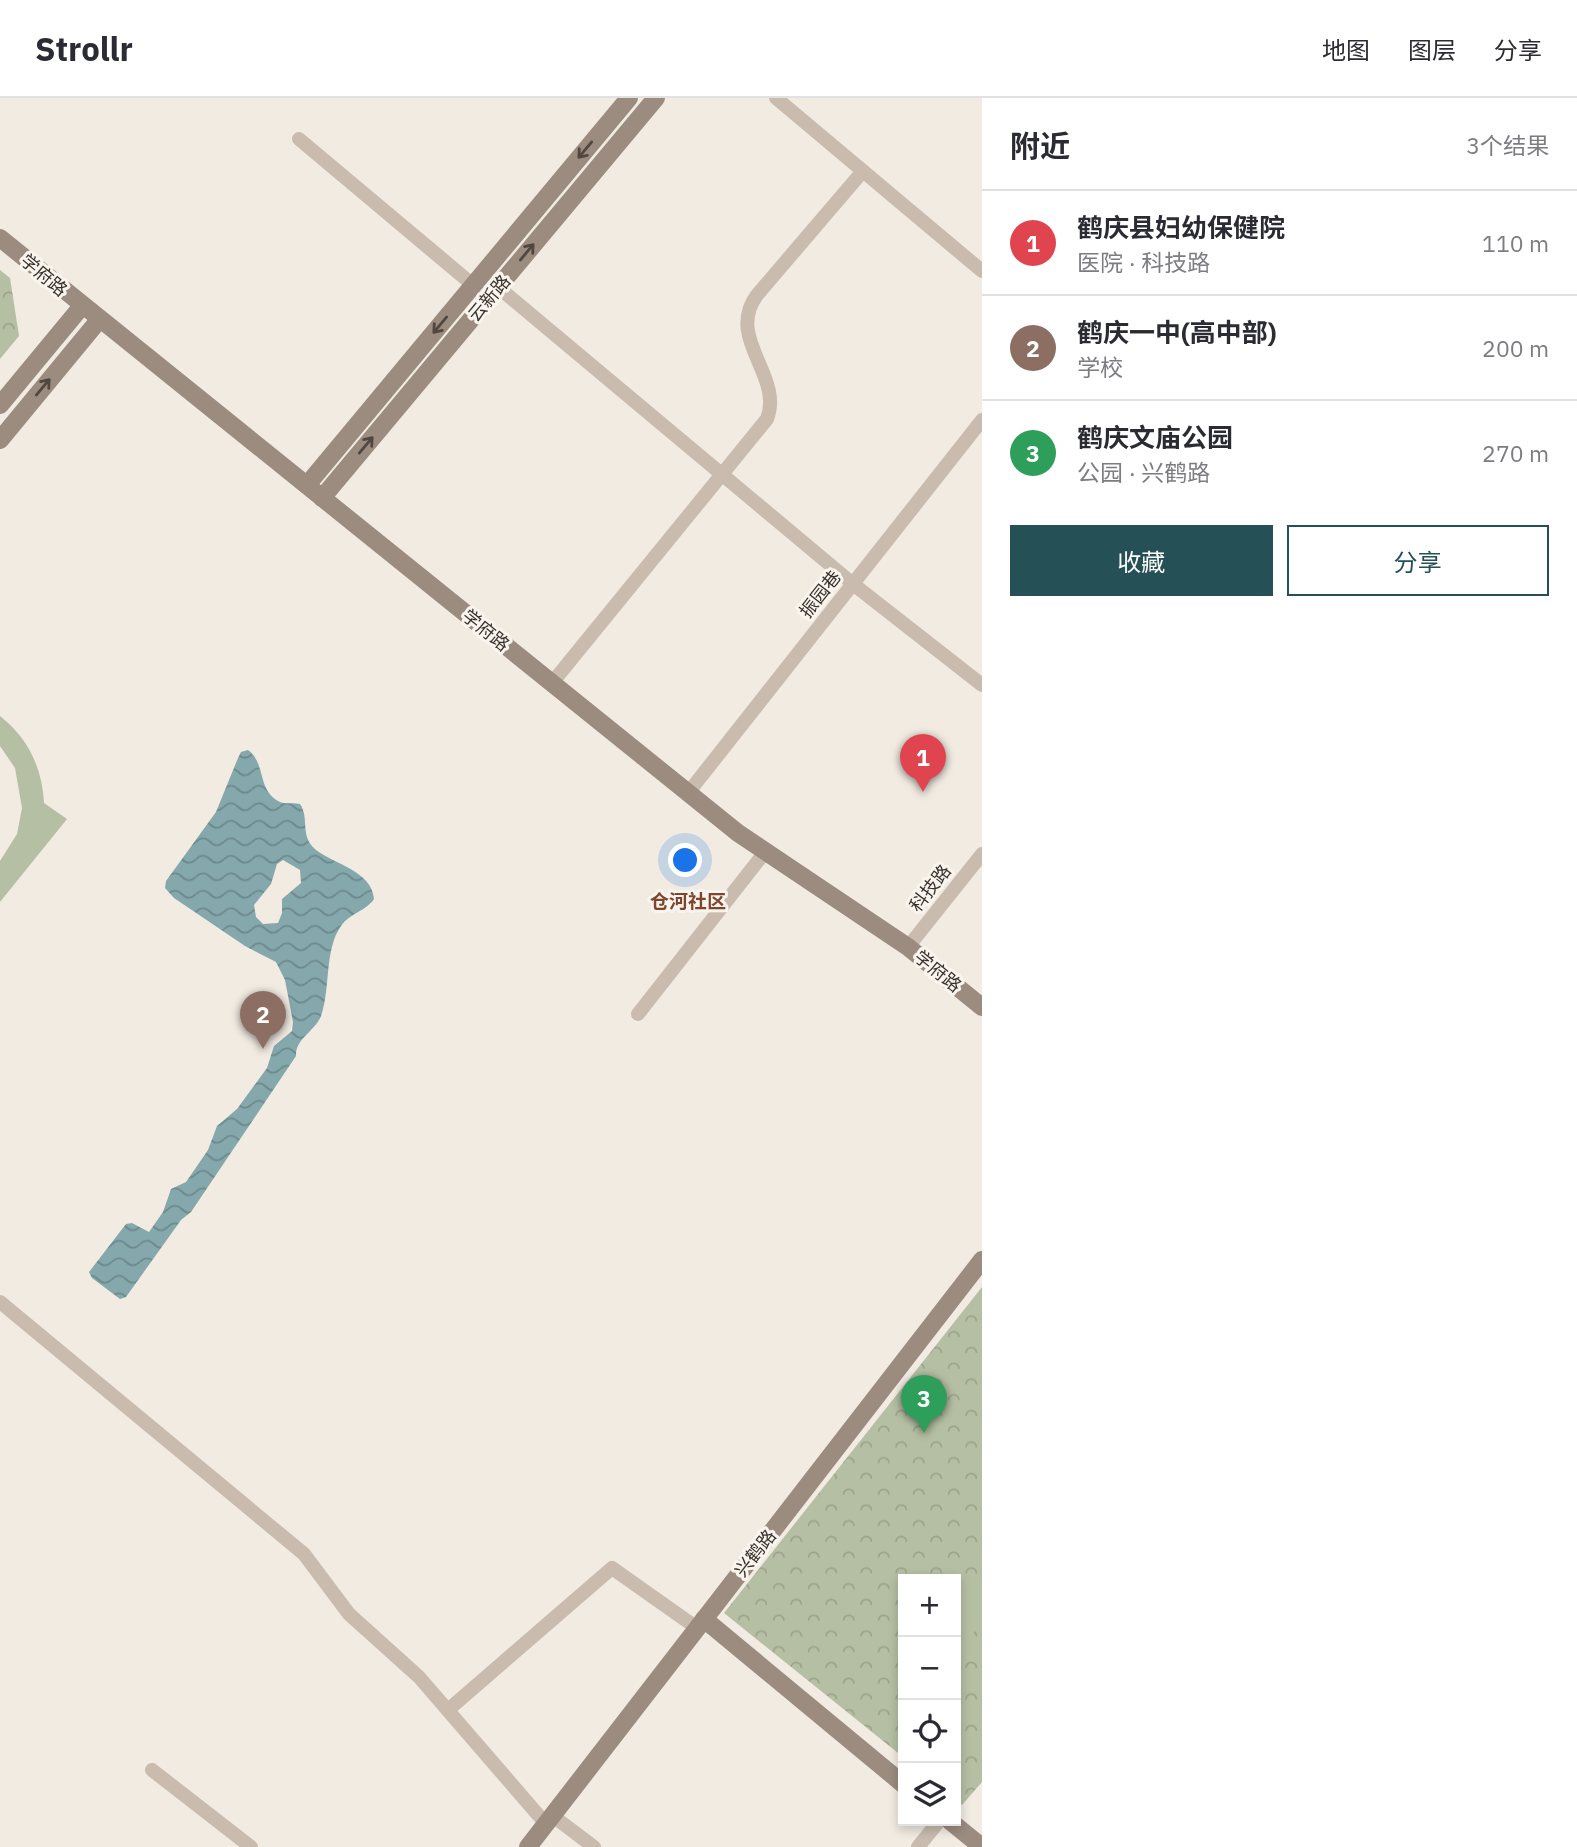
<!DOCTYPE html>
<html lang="zh">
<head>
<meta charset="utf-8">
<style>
  body { margin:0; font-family:"IBM Plex Sans","Noto Sans SC",sans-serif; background:#f7f7f7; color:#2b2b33 }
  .controls { position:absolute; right:21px; bottom:21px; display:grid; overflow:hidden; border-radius:0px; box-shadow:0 4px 10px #0003 }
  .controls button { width:63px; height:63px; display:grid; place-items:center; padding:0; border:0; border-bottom:2px solid #e1e1e2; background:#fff; color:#2b2b33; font:35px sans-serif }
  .you { position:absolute; left:686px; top:763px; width:24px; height:24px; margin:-18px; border:5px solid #fff; border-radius:50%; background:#1a73e8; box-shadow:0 0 0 10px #1a73e833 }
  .badge { display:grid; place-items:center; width:46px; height:46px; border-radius:50%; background:#255156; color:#fff; font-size:23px; font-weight:700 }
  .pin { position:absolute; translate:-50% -58px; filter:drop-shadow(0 2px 4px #0008) }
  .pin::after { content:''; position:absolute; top:37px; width:24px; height:21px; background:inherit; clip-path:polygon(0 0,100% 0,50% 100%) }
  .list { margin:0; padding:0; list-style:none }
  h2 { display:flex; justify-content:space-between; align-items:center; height:91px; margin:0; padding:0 28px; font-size:30px }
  h2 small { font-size:23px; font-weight:400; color:#7c7c81 }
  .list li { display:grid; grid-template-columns:46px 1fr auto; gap:21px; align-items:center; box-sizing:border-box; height:105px; padding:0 28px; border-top:2px solid #e1e1e2 }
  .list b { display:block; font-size:26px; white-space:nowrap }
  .list p { margin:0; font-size:23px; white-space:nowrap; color:#7c7c81 }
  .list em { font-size:23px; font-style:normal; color:#7c7c81 }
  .actions { display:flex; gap:14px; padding:21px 28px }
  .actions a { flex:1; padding:16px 0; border:2px solid #255156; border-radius:0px; text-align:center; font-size:24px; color:#255156 }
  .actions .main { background:#255156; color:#fff }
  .icon { flex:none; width:38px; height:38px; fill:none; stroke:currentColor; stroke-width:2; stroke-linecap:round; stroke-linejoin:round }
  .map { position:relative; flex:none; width:982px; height:1749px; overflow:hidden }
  header { display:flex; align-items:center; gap:42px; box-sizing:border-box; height:98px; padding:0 35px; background:#fff; border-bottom:2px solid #e1e1e2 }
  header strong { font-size:33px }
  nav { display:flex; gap:38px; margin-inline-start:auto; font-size:24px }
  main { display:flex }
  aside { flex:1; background:#fff }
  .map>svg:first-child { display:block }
</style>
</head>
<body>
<header>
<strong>Strollr</strong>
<nav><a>地图</a><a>图层</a><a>分享</a></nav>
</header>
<main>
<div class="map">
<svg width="982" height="1749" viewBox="0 0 982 1749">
  <defs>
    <pattern id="park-crowns" width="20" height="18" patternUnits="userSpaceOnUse" patternTransform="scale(1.75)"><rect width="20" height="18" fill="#b5bfa3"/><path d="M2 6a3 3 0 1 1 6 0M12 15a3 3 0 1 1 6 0" fill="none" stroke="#9ca48c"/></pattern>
    <pattern id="water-waves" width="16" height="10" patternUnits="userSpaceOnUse" patternTransform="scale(1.75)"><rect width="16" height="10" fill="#84a8ac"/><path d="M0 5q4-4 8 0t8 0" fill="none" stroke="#6d898c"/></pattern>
  </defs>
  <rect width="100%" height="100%" fill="#f1ebe2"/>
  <g fill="url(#park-crowns)">
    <path d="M 0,172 L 10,180 L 19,238 L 0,261 Z"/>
    <path d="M 982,1189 L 982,1684 L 962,1707 L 956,1702 L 956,1481 L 903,1481 L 903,1659 L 724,1515 Z"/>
  </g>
  <g fill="#b5bfa3">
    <path d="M 0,618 C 28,640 42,669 44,705 L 67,721 L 0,804 L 0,763 L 17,736 L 22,710 L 15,670 L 0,648 Z"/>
    <path d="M 972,1486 L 982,1494 L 982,1523 L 958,1556 L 956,1506 Z"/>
  </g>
  <path fill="url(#water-waves)" fill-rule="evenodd" d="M 248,652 C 266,665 257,691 278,703 C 285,707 293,704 300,706 C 310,721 299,738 316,752 C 334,766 372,773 374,801 C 366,813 350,815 341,828 C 324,852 331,890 321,918 C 315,933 295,941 296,958 L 191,1114 L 181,1122 L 126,1199 L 120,1201 L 92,1180 L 89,1174 L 126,1126 L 132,1125 L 149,1134 L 163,1114 L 171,1091 L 186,1084 L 208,1052 L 217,1028 L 237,1011 L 267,970 L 274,948 L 292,933 L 293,924 L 285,882 L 276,864 L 245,848 L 174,800 L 165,790 L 166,783 L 216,714 L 238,660 L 241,654 ZM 283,762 L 300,772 L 301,785 L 282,801 L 282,815 L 278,825 L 263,826 L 256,819 L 254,807 L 271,786 L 277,766 Z"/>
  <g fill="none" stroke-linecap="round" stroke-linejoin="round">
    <g stroke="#c9bcaf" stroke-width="14">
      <path d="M 776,0 L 982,173"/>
      <path d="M 299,41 L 473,187"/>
      <path d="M 498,189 L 853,486 L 982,587"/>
      <path d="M 552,585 L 767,321 C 784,278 725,240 757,197 L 863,73"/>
      <path d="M 688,695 L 982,322"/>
      <path d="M 908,849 L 982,756"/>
      <path d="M 638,916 L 765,754"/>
      <path d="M 0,1204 L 304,1456 L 349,1516 L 419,1579 L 546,1726"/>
      <path d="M 448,1612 L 612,1470 L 697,1530"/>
      <path d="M 152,1672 L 251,1749"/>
      <path d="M 553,1718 L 594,1749"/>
      <path d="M 918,1749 L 939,1723"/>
    </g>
    <g stroke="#9c8c80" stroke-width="18">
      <path d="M 0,140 L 738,735 L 908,849 L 982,909"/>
      <path d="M 0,307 L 82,208"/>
      <path d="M 0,342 L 99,222"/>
      <path d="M 307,387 L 629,0"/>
      <path d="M 322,400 L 656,0"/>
      <path d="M 704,1521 L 903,1686"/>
      <path d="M 950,1723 L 982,1749"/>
      <path d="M 528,1749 L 982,1162"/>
    </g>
  </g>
  <defs><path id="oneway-shaft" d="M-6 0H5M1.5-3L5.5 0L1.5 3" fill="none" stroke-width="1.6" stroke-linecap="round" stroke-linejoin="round" transform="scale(1.75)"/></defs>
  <g stroke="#514741">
    <use href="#oneway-shaft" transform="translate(585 52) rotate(130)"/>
    <use href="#oneway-shaft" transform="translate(527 154) rotate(-50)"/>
    <use href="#oneway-shaft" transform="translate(440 227) rotate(130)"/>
    <use href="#oneway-shaft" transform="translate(43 289) rotate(-50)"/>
    <use href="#oneway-shaft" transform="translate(366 347) rotate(-50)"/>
  </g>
  <g text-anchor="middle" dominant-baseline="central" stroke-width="6" stroke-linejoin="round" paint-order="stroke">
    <g font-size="18" fill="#38302c" stroke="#f9f5ee">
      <text transform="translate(44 177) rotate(40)">学府路</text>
      <text transform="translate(489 200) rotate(-50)">云新路</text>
      <text transform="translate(820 496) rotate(-52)">振园巷</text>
      <text transform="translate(486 532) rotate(39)">学府路</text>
      <text transform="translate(930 790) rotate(-52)">科技路</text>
      <text transform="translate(938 873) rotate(39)">学府路</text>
      <text transform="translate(755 1455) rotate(-52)">兴鹤路</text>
    </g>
    <g font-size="19" font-weight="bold" fill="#7f452d" stroke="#f9f5ee">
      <text x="688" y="803">仓河社区</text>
    </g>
  </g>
</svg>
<div class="controls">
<button>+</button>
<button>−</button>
<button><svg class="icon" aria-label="locate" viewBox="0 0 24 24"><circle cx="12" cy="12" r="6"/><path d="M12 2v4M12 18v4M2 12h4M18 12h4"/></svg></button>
<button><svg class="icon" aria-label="layers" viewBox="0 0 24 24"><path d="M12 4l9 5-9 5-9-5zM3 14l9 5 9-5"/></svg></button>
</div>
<div class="you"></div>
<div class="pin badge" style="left:923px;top:694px;background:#e0444e">1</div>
<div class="pin badge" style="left:263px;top:951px;background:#8d6e63">2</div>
<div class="pin badge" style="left:924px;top:1335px;background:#2e9e5b">3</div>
</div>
<aside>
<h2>附近<small>3个结果</small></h2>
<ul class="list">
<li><span class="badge" style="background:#e0444e">1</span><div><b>鹤庆县妇幼保健院</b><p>医院 · 科技路</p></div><em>110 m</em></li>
<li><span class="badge" style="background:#8d6e63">2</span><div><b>鹤庆一中(高中部)</b><p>学校</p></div><em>200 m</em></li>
<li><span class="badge" style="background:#2e9e5b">3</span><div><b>鹤庆文庙公园</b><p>公园 · 兴鹤路</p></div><em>270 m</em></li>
</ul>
<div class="actions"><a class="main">收藏</a><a>分享</a></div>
</aside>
</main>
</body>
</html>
